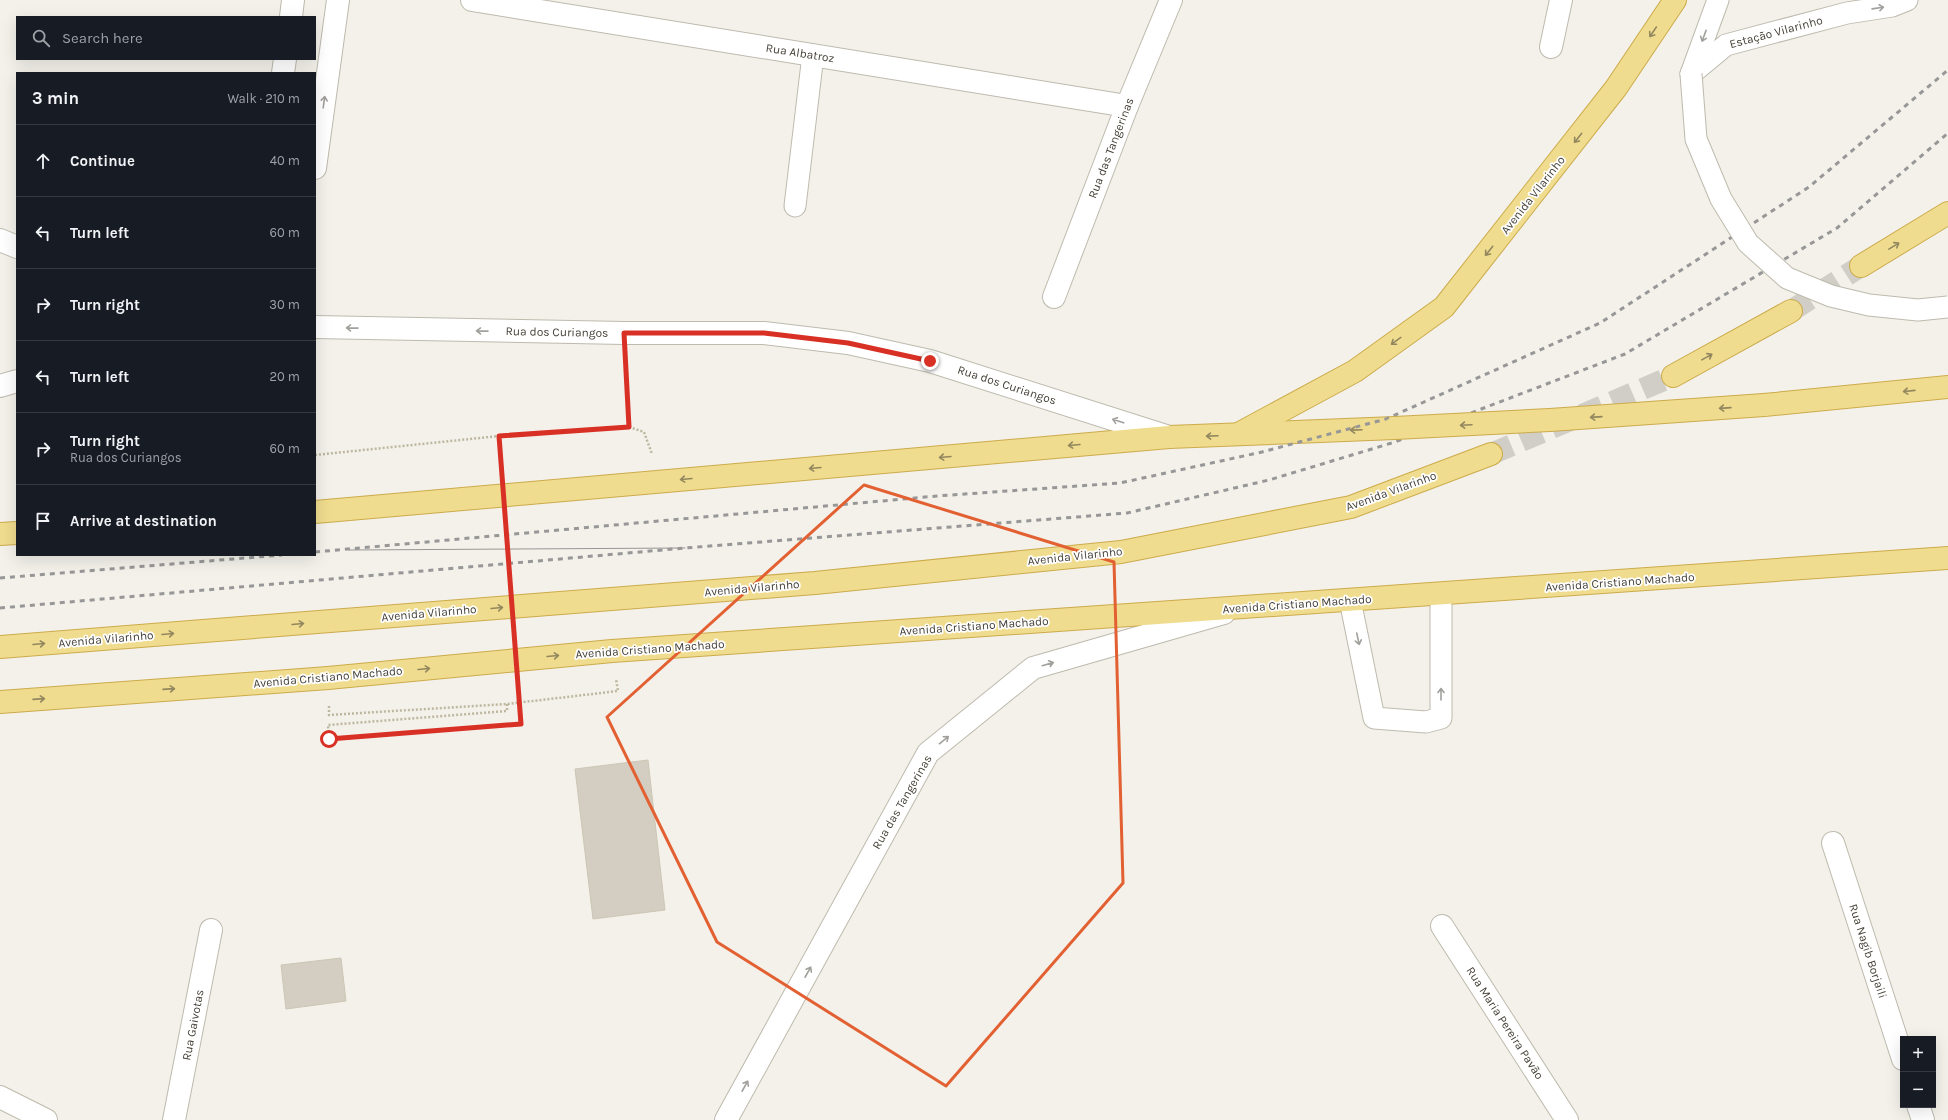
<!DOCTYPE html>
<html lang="en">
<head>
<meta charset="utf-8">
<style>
  body { margin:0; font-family:Karla,sans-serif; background:#242831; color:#f1f3f6 }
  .controls { position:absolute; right:12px; bottom:12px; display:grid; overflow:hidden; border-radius:0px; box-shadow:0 4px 16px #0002 }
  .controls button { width:36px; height:36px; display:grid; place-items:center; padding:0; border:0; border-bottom:1px solid #363941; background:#171b24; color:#f1f3f6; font:20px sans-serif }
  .stop { position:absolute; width:12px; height:12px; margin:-9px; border:3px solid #d93025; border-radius:50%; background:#fff }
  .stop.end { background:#d93025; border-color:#fff; box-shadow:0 1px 4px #0008 }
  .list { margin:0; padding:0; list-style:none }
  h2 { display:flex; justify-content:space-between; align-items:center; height:52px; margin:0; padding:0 16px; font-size:17px }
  h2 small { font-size:13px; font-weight:400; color:#9ea1a6 }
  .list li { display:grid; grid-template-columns:26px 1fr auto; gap:12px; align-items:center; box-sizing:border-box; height:72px; padding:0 16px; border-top:1px solid #363941 }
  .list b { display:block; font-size:15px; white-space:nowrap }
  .list p { margin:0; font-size:13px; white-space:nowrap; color:#9ea1a6 }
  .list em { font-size:13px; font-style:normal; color:#9ea1a6 }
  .icon { flex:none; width:22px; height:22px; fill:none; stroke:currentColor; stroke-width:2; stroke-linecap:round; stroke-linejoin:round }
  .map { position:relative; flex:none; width:1948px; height:1120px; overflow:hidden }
  .search { position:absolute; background:#171b24; box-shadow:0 4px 16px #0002; left:16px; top:16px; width:300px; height:44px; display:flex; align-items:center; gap:10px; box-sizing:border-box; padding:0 14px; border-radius:0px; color:#9ea1a6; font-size:15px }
  .panel { position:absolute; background:#171b24; box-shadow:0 4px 16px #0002; left:16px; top:72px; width:300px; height:484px; border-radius:0px }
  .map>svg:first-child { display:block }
</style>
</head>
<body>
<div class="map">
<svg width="1948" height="1120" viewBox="0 0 1948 1120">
  <rect width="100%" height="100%" fill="#f3f1ea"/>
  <g fill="#d3cec1" stroke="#cdc6b5">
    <path d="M 648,760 L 665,910 L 593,919 L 575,769 Z"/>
    <path d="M 341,958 L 346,1001 L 286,1009 L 281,965 Z"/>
  </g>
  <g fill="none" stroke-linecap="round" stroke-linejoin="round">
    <g stroke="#d0cec7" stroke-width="22" stroke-dasharray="22 11" stroke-linecap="butt">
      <path d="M 1791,311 L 1861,266"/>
      <path d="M 1491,454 L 1673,376"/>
    </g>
    <defs>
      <g id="service">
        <path d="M 1691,74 L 1726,45 L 1847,13 L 1892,6 L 1907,0"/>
        <path d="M 1691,74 L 1718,0"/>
        <path d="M 795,206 L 813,55"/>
        <path d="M 1350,600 L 1374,718 L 1426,722 L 1441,718 L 1441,594"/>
      </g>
      <g id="minor">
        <path d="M 472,0 L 1127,106"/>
        <path d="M 1551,47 L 1561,0"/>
        <path d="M 0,240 L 17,247"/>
        <path d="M 1054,297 L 1127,106 L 1171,0"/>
        <path d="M 1833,843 L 1903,1059"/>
        <path d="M 1442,926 L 1567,1120"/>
        <path d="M 0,1097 L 46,1120"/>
        <path d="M 1918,1105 L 1923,1120"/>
        <path d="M 174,1120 L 211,930"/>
        <path d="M 726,1120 L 928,753 L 1033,668 L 1224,613"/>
      </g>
      <g id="tertiary">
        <path d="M 291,17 L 293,0"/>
        <path d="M 283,73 L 285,59"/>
        <path d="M 315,168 L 338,0"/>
        <path d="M 315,327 L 624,333 L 764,333 L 848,343 L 930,361 L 1169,437"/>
        <path d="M 0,386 L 17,381"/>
      </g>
      <g id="trunk">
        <path d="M 1861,266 L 1948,213"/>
        <path d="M 1673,376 L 1791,311"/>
        <path d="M 1764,405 L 1948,387"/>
        <path d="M 1242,432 L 1355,371 L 1444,307 L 1616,88 L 1675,0"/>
        <path d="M 315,512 L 1169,437 L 1395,428"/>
        <path d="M 0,534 L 17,533"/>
        <path d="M 0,647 L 815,583 L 1121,552 L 1351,507 L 1491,454"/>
        <path d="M 0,702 L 328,678 L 612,651 L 1948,558"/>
      </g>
    </defs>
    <use href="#service" stroke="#bebaad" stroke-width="23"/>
    <use href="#minor" stroke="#bebaad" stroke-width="24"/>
    <use href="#tertiary" stroke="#bebaad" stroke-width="24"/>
    <use href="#trunk" stroke="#ccab4b" stroke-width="24"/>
    <g stroke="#beb7a0" stroke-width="2.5" stroke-dasharray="2 2" stroke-linecap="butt">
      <path d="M 629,427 L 644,432 L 652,454"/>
      <path d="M 315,455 L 499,436 L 629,427 L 625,363"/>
      <path d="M 329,706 L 329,715 L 507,704 L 618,691 L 616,679"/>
    </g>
    <use href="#service" stroke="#fff" stroke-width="21"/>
    <use href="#minor" stroke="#fff" stroke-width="22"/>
    <use href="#tertiary" stroke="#fff" stroke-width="22"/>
    <use href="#trunk" stroke="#f0dc8e" stroke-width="22"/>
    <path stroke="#979797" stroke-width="1" d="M 349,550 L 685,548"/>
    <g stroke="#979797" stroke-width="3" stroke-dasharray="5 5" stroke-linecap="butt">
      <path d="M 315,552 L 937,496 L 1120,483 L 1262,452 L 1386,419 L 1600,323 L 1809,187 L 1948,70"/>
      <path d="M 0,578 L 282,555"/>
      <path d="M 0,608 L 685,548 L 1127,513 L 1269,480 L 1395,442 L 1625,354 L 1837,228 L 1948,133"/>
    </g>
    <defs>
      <path id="service-bridge" d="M 1691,74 L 1696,139 L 1721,199 L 1748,243 L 1787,278 L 1831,296 L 1869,305 L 1918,310 L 1948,307"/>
      <path id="trunk-bridge" d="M 1395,428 L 1550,420 L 1764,405"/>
    </defs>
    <use href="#service-bridge" stroke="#bebaad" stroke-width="23" stroke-linecap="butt"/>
    <use href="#trunk-bridge" stroke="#ccab4b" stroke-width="24" stroke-linecap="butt"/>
    <path stroke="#beb7a0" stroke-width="2.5" stroke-dasharray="2 2" stroke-linecap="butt" d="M 499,436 L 521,724 L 329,739 L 328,725 L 507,711 L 507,704"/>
    <use href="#service-bridge" stroke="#fff" stroke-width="21"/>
    <use href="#trunk-bridge" stroke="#f0dc8e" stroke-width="22"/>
  </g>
  <defs><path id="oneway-shaft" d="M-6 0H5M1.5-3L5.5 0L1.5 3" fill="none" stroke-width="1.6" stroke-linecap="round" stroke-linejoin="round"/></defs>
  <g stroke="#a2a09c">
    <use href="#oneway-shaft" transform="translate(1878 8) rotate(-8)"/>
    <use href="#oneway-shaft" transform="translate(1704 36) rotate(110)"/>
    <use href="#oneway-shaft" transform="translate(324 102) rotate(-82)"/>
    <use href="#oneway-shaft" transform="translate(352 328) rotate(-179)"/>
    <use href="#oneway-shaft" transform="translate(482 331) rotate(-179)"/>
    <use href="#oneway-shaft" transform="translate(1118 421) rotate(-162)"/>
    <use href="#oneway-shaft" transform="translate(1358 639) rotate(78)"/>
    <use href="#oneway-shaft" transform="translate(1048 664) rotate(-16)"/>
    <use href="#oneway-shaft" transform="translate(1441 694) rotate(-90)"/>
    <use href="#oneway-shaft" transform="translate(944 740) rotate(-39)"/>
    <use href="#oneway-shaft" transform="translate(808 972) rotate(-61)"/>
    <use href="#oneway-shaft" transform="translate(745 1086) rotate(-61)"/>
  </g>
  <g stroke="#92875f">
    <use href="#oneway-shaft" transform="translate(1653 32) rotate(124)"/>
    <use href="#oneway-shaft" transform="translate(1578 138) rotate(128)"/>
    <use href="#oneway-shaft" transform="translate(1894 246) rotate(-31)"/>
    <use href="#oneway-shaft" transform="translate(1489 251) rotate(129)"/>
    <use href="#oneway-shaft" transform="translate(1396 341) rotate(144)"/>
    <use href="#oneway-shaft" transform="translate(1707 357) rotate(-29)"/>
    <use href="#oneway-shaft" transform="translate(1909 391) rotate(174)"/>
    <use href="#oneway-shaft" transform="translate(1725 408) rotate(176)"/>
    <use href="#oneway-shaft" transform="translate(1596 417) rotate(176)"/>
    <use href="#oneway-shaft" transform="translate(1466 425) rotate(177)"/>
    <use href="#oneway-shaft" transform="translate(1356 430) rotate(178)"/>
    <use href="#oneway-shaft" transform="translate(1212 436) rotate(178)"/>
    <use href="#oneway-shaft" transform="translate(1074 445) rotate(175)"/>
    <use href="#oneway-shaft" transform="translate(945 457) rotate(175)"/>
    <use href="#oneway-shaft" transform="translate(815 468) rotate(175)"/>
    <use href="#oneway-shaft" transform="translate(686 479) rotate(175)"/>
    <use href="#oneway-shaft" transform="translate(497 608) rotate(-5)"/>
    <use href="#oneway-shaft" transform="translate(298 624) rotate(-5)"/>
    <use href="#oneway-shaft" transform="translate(168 634) rotate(-5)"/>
    <use href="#oneway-shaft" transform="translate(39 644) rotate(-5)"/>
    <use href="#oneway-shaft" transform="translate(553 656) rotate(-5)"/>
    <use href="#oneway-shaft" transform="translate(424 669) rotate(-5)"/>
    <use href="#oneway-shaft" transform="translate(169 689) rotate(-4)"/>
    <use href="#oneway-shaft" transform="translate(39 699) rotate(-4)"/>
  </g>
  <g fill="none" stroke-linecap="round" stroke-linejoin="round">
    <path stroke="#d93025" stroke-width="5" d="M 329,739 L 521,724 L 499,436 L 629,427 L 624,333 L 764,333 L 848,343 L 930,361"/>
  </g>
  <path fill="none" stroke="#e26032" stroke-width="3" stroke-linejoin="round" d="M 864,485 L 1114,562 L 1123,883 L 946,1086 L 717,942 L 607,717 Z"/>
  <g text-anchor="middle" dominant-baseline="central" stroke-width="3.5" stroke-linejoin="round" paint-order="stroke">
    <g font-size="12" fill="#464239" stroke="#fff">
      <text transform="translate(1776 32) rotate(-15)">Estação Vilarinho</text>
      <text transform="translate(800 53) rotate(9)">Rua Albatroz</text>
      <text transform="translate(1111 148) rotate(-69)">Rua das Tangerinas</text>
      <text transform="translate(1533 195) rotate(-52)">Avenida Vilarinho</text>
      <text transform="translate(557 332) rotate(1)">Rua dos Curiangos</text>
      <text transform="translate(1007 385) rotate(18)">Rua dos Curiangos</text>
      <text transform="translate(1391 491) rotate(-20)">Avenida Vilarinho</text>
      <text transform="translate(1075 556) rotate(-6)">Avenida Vilarinho</text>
      <text transform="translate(1620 582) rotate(-4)">Avenida Cristiano Machado</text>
      <text transform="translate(752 588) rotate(-5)">Avenida Vilarinho</text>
      <text transform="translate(1297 604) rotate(-4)">Avenida Cristiano Machado</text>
      <text transform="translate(429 613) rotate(-5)">Avenida Vilarinho</text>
      <text transform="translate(974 626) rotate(-4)">Avenida Cristiano Machado</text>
      <text transform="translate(106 639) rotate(-5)">Avenida Vilarinho</text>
      <text transform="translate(650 649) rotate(-4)">Avenida Cristiano Machado</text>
      <text transform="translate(328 677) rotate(-5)">Avenida Cristiano Machado</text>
      <text transform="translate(902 802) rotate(-60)">Rua das Tangerinas</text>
      <text transform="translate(1868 951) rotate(72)">Rua Nagib Borjaili</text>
      <text transform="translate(1505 1023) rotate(57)">Rua Maria Pereira Pavão</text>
      <text transform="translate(193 1025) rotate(-79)">Rua Gaivotas</text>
    </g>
  </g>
</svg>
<div class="controls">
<button>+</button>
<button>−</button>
</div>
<div class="stop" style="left:329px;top:739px"></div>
<div class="stop end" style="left:930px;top:361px"></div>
<div class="search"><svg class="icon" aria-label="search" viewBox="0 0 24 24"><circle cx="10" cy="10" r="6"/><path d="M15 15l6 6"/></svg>Search here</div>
<section class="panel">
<h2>3 min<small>Walk · 210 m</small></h2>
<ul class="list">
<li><svg class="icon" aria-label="ahead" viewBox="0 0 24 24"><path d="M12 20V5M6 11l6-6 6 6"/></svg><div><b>Continue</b></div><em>40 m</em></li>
<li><svg class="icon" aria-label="left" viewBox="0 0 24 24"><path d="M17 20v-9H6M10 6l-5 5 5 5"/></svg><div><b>Turn left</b></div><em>60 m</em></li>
<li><svg class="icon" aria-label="right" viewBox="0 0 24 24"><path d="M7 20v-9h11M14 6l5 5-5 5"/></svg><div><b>Turn right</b></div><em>30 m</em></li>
<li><svg class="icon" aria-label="left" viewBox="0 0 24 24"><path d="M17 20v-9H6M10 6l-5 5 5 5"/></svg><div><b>Turn left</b></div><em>20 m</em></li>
<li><svg class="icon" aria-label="right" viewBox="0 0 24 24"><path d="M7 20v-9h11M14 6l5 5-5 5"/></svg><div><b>Turn right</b><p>Rua dos Curiangos</p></div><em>60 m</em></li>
<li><svg class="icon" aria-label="arrive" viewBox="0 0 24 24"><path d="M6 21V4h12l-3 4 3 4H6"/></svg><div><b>Arrive at destination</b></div></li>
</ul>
</section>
</div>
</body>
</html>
